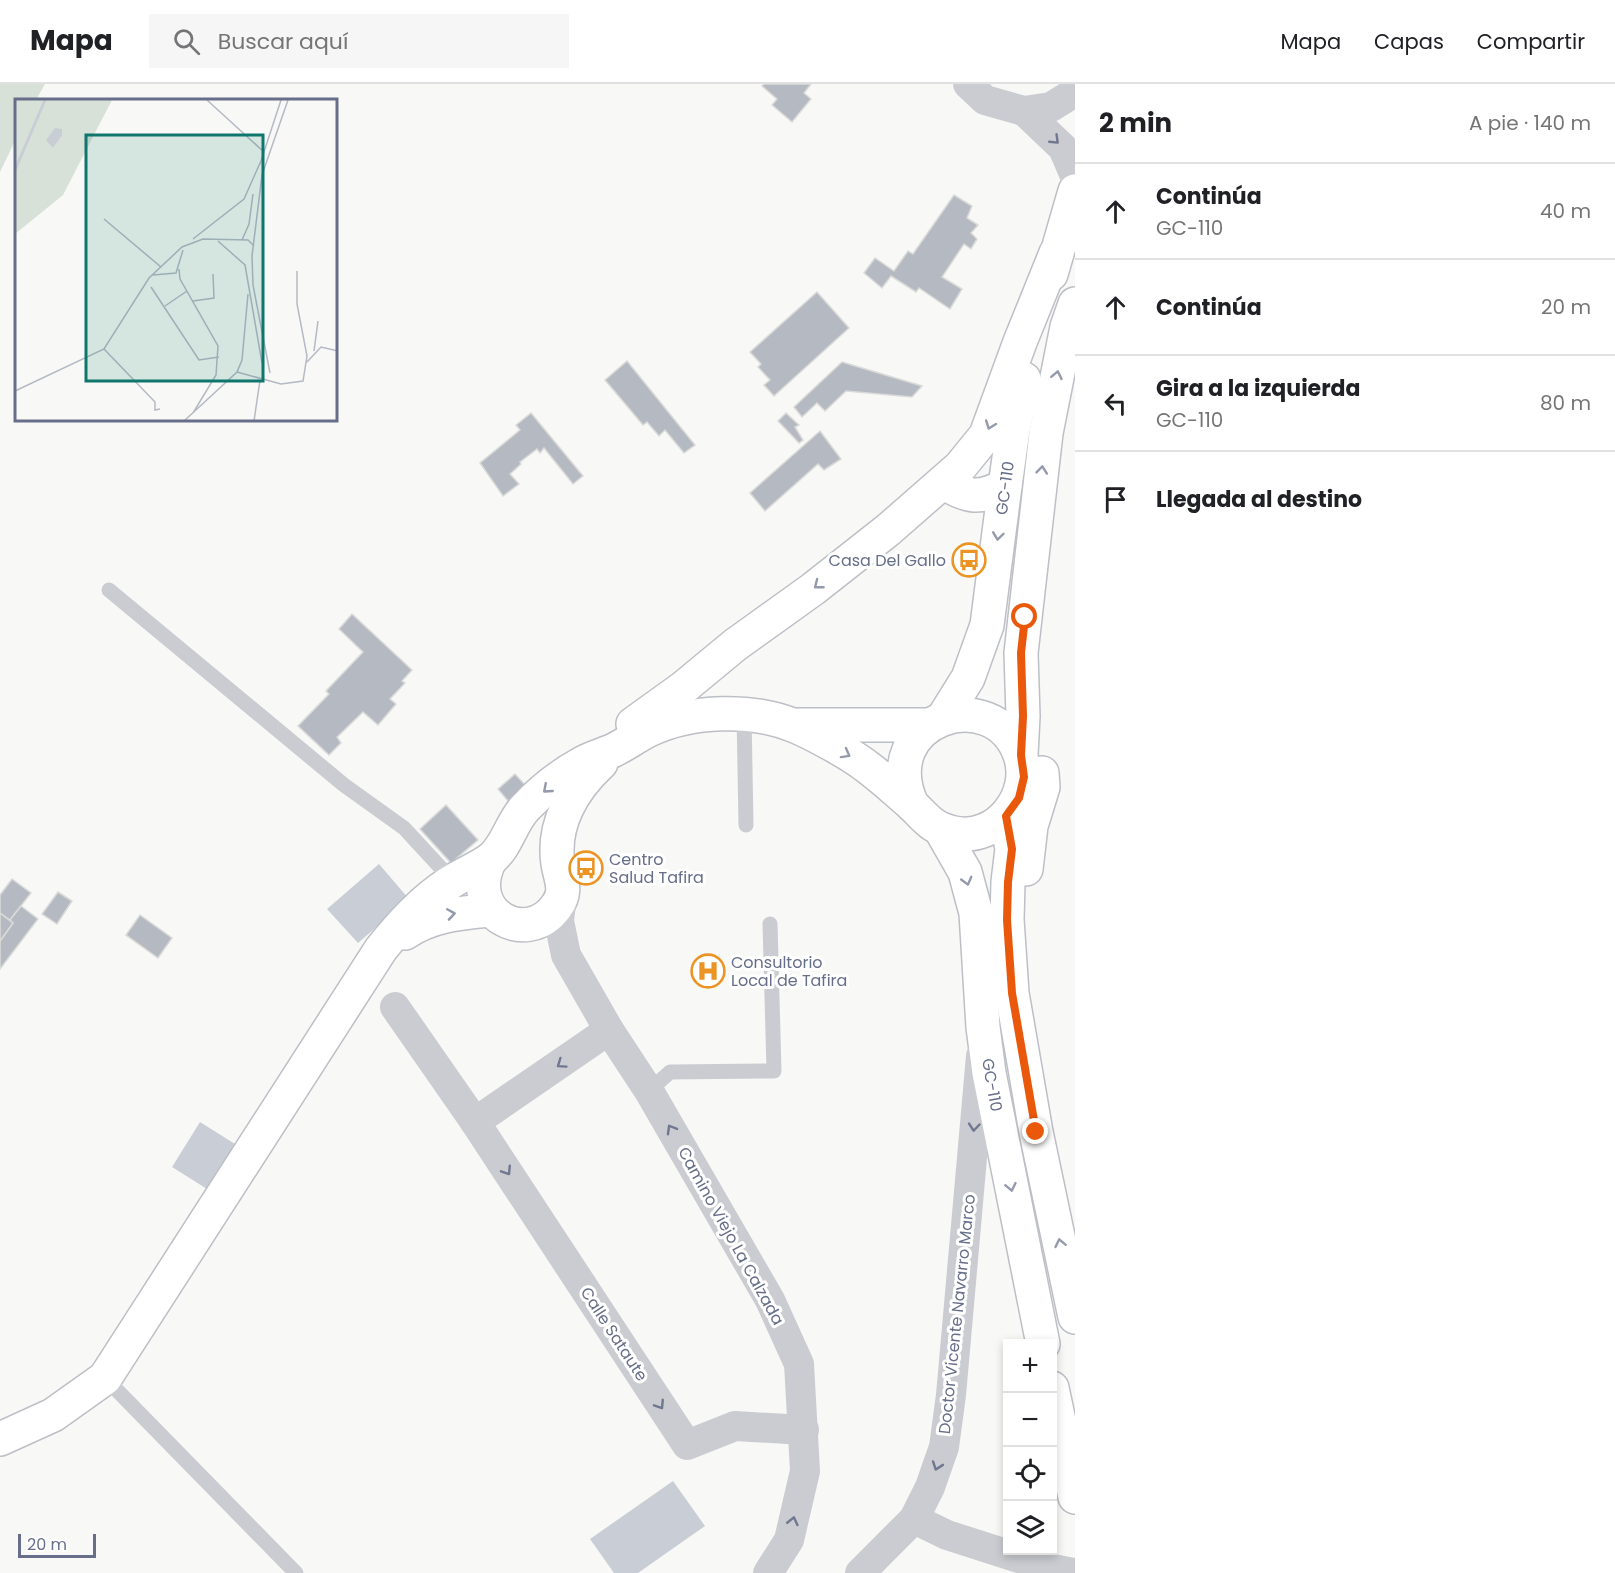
<!DOCTYPE html>
<html lang="es">
<head>
<meta charset="utf-8">
<style>
  body { margin:0; font-family:Poppins,sans-serif; background:#f6f6f6; color:#202124 }
  .controls { position:absolute; right:18px; bottom:18px; display:grid; overflow:hidden; border-radius:0px; box-shadow:0 3px 9px #0003 }
  .controls button { width:54px; height:54px; display:grid; place-items:center; padding:0; border:0; border-bottom:2px solid #e0e0e0; background:#fff; color:#202124; font:30px sans-serif }
  .scale { position:absolute; left:18px; bottom:15px; width:78px; box-sizing:border-box; padding-left:6px; border:3px solid #666e89; border-top:0; font-size:16px; line-height:21px; white-space:nowrap; color:#666e89; -webkit-text-stroke:4px #fff; paint-order:stroke }
  .stop { position:absolute; width:18px; height:18px; margin:-14px; border:4px solid #ea580c; border-radius:50%; background:#fff }
  .stop.end { background:#ea580c; border-color:#fff; box-shadow:0 2px 6px #0008 }
  .list { margin:0; padding:0; list-style:none }
  h2 { display:flex; justify-content:space-between; align-items:center; height:78px; margin:0; padding:0 24px; font-size:26px }
  h2 small { font-size:20px; font-weight:400; color:#757577 }
  .list li { display:grid; grid-template-columns:39px 1fr auto; gap:18px; align-items:center; box-sizing:border-box; height:96px; padding:0 24px; border-top:2px solid #e0e0e0 }
  .list b { display:block; font-size:22px; white-space:nowrap }
  .list p { margin:0; font-size:20px; white-space:nowrap; color:#757577 }
  .list em { font-size:20px; font-style:normal; color:#757577 }
  .icon { flex:none; width:33px; height:33px; fill:none; stroke:currentColor; stroke-width:2; stroke-linecap:round; stroke-linejoin:round }
  .map { position:relative; flex:none; width:1075px; height:1489px; overflow:hidden }
  header { display:flex; align-items:center; gap:36px; box-sizing:border-box; height:84px; padding:0 30px; background:#fff; border-bottom:2px solid #e0e0e0 }
  header strong { font-size:28px }
  nav { display:flex; gap:33px; margin-inline-start:auto; font-size:21px }
  .search { width:420px; height:54px; background:#f6f6f6; display:flex; align-items:center; gap:15px; box-sizing:border-box; padding:0 21px; border-radius:0px; color:#757577; font-size:22px }
  main { display:flex }
  aside { flex:1; background:#fff }
  .map>svg:first-child { display:block }
</style>
</head>
<body>
<header>
<strong>Mapa</strong>
<div class="search"><svg class="icon" aria-label="search" viewBox="0 0 24 24"><circle cx="10" cy="10" r="6"/><path d="M15 15l6 6"/></svg>Buscar aquí</div>
<nav><a>Mapa</a><a>Capas</a><a>Compartir</a></nav>
</header>
<main>
<div class="map">
<svg width="1075" height="1489" viewBox="0 0 1075 1489">
  <rect width="100%" height="100%" fill="#f8f9f6"/>
  <path fill="#d8e1d7" d="M 0,0 L 45,0 L 36,16 L 16,16 L 16,55 L 0,88 Z"/>
  <g fill="#c9ced6">
    <path d="M 379,780 L 409,815 L 358,859 L 327,825 Z"/>
    <path d="M 200,1038 L 235,1060 L 207,1105 L 172,1083 Z"/>
    <path d="M 673,1397 L 705,1442 L 638,1489 L 614,1489 L 590,1455 Z"/>
  </g>
  <g fill="#b5b9c2" stroke="#dadbd8" stroke-width="1.5">
    <path d="M 764,0 L 811,0 L 804,9 L 811,15 L 792,38 L 772,21 L 777,15 L 762,2 Z"/>
    <path d="M 954,111 L 972,122 L 967,134 L 978,141 L 971,149 L 977,155 L 971,165 L 964,160 L 942,193 L 962,205 L 950,225 L 919,204 L 916,208 L 891,192 L 882,204 L 864,189 L 875,174 L 894,187 L 908,167 L 913,170 Z"/>
    <path d="M 817,208 L 849,244 L 774,312 L 764,301 L 770,296 L 758,283 L 761,280 L 750,268 Z"/>
    <path d="M 627,277 L 695,361 L 684,369 L 665,346 L 659,352 L 647,338 L 643,341 L 605,296 Z"/>
    <path d="M 842,278 L 922,302 L 912,313 L 846,307 L 825,327 L 817,319 L 802,333 L 794,323 Z"/>
    <path d="M 531,329 L 583,392 L 573,400 L 544,364 L 540,369 L 537,365 L 520,378 L 521,380 L 510,390 L 519,400 L 503,412 L 480,379 L 520,346 L 516,341 Z"/>
    <path d="M 786,329 L 799,341 L 795,343 L 803,356 L 799,359 L 778,337 Z"/>
    <path d="M 820,347 L 841,375 L 824,386 L 818,380 L 765,427 L 750,409 Z"/>
    <path d="M 352,530 L 412,586 L 402,597 L 405,599 L 390,615 L 396,620 L 378,641 L 363,628 L 337,653 L 341,659 L 329,671 L 298,642 L 329,610 L 326,607 L 363,568 L 339,545 Z"/>
    <path d="M 515,690 L 526,702 L 508,717 L 498,705 Z"/>
    <path d="M 446,721 L 478,756 L 451,779 L 420,745 Z"/>
    <path d="M 12,795 L 31,809 L 10,836 L 0,829 L 0,811 Z"/>
    <path d="M 58,808 L 72,817 L 57,840 L 42,830 Z"/>
    <path d="M 21,822 L 38,835 L 0,885 L 0,857 L 13,839 L 10,836 Z"/>
    <path d="M 0,829 L 13,839 L 0,857 Z"/>
    <path d="M 140,831 L 172,854 L 158,874 L 126,851 Z"/>
  </g>
  <g fill="none" stroke-linecap="round" stroke-linejoin="round">
    <defs>
      <g id="secondary">
        <path d="M 1051,190 L 1075,107"/>
        <path d="M 943,399 C 971,413 976,416 1005,402"/>
        <path d="M 943,634 L 968,594 L 987,541 L 1005,402 L 1013,346 L 1024,295"/>
        <path d="M 633,640 L 683,604 L 735,561 L 813,505 L 888,446 L 960,383 L 986,351 L 1020,258 L 1056,169"/>
        <path d="M 799,641 L 929,641"/>
        <path d="M 1021,671 L 1023,632 L 1021,569 L 1046,349 L 1067,243 L 1075,220"/>
        <path d="M 1006,732 L 1012,765 L 1008,798 L 1007,836 L 1012,909 L 1036,1048 L 1075,1233"/>
        <path d="M 941,746 L 965,788 L 976,829 L 983,943 L 989,989 L 1043,1260"/>
        <path d="M 490,776 C 463,830 527,863 556,823 C 568,807 561,797 558,780 C 552,740 573,705 601,679"/>
        <path d="M 1026,785 L 1031,742 L 1043,703 L 1042,689"/>
        <path d="M 405,849 C 432,831 460,829 491,826"/>
        <path d="M 1052,1304 L 1075,1413"/>
        <path d="M 0,1355 L 53,1331 L 105,1294 L 381,865 C 402,839 423,816 451,798 C 463,790 479,784 491,775 C 507,762 511,739 525,724 C 540,708 561,691 581,680 C 591,674 603,671 614,666 C 626,660 637,652 649,646 C 691,626 752,624 795,642 C 812,649 851,670 866,682 C 881,693 895,706 909,718 C 926,733 930,744 954,749 C 997,758 1034,711 1020,671 C 994,596 873,635 912,721"/>
      </g>
    </defs>
    <use href="#secondary" stroke="#bdbfc6" stroke-width="36"/>
    <g stroke="#cbccd1" stroke-width="15">
      <path d="M 109,506 L 344,701 L 404,744 L 453,797"/>
      <path d="M 744,630 L 746,741"/>
      <path d="M 649,1007 L 670,988 L 774,987 L 770,840"/>
      <path d="M 105,1294 L 296,1489"/>
    </g>
    <g stroke="#cbccd1" stroke-width="30">
      <path d="M 968,0 L 985,16 L 1024,27 L 1051,23 L 1075,8"/>
      <path d="M 1024,27 L 1063,64 L 1075,92"/>
      <path d="M 562,810 L 559,837 L 566,871 L 609,946 L 649,1007 L 770,1216 L 799,1280 L 805,1387 L 789,1456 L 768,1489"/>
      <path d="M 395,923 L 475,1038 L 687,1361 L 735,1342 L 804,1346"/>
      <path d="M 475,1038 L 609,946"/>
      <path d="M 914,1435 L 947,1451 L 1053,1485 L 1073,1489"/>
      <path d="M 860,1489 L 914,1435 L 930,1403 L 944,1363 L 951,1311 L 981,972"/>
    </g>
    <use href="#secondary" stroke="#fff" stroke-width="33"/>
  </g>
  <defs><path id="oneway-chevron" d="M-2-3.5L2.5 0L-2 3.5" fill="none" stroke-width="1.6" stroke-linecap="round" stroke-linejoin="round" transform="scale(1.5)"/></defs>
  <g stroke="#707790">
    <use href="#oneway-chevron" transform="translate(1055 56) rotate(44)"/>
    <use href="#oneway-chevron" transform="translate(561 980) rotate(145)"/>
    <use href="#oneway-chevron" transform="translate(974 1043) rotate(95)"/>
    <use href="#oneway-chevron" transform="translate(671 1045) rotate(-120)"/>
    <use href="#oneway-chevron" transform="translate(507 1087) rotate(57)"/>
    <use href="#oneway-chevron" transform="translate(660 1321) rotate(57)"/>
    <use href="#oneway-chevron" transform="translate(937 1382) rotate(109)"/>
    <use href="#oneway-chevron" transform="translate(793 1437) rotate(-77)"/>
  </g>
  <g stroke="#949aac">
    <use href="#oneway-chevron" transform="translate(1057 291) rotate(-78)"/>
    <use href="#oneway-chevron" transform="translate(990 341) rotate(110)"/>
    <use href="#oneway-chevron" transform="translate(1042 386) rotate(-84)"/>
    <use href="#oneway-chevron" transform="translate(998 452) rotate(98)"/>
    <use href="#oneway-chevron" transform="translate(818 501) rotate(142)"/>
    <use href="#oneway-chevron" transform="translate(846 670) rotate(29)"/>
    <use href="#oneway-chevron" transform="translate(547 705) rotate(139)"/>
    <use href="#oneway-chevron" transform="translate(967 797) rotate(75)"/>
    <use href="#oneway-chevron" transform="translate(451 830) rotate(-9)"/>
    <use href="#oneway-chevron" transform="translate(1011 1103) rotate(78)"/>
    <use href="#oneway-chevron" transform="translate(1060 1159) rotate(-102)"/>
  </g>
  <g fill="none" stroke-linecap="round" stroke-linejoin="round">
    <path stroke="#ea580c" stroke-width="8" d="M 1025,533 L 1021,569 L 1023,632 L 1021,671 L 1024,693 L 1019,714 L 1006,732 L 1012,765 L 1008,798 L 1007,836 L 1012,909 L 1036,1048"/>
  </g>
  <defs>
    <symbol id="bus-ring" viewBox="-11 -11 22 22"><circle r="9.5" fill="#fff" stroke="#eb9424" stroke-width="1.5"/><path d="M-5-6H5V4H4V6H2V4H-2V6H-4V4H-5ZM-3.5-4V0h7V-4ZM-3.5 1.2v1.5H-2V1.2ZM2 1.2v1.5H3.5V1.2Z" fill="#eb9424"/></symbol>
    <symbol id="hospital-ring" viewBox="-11 -11 22 22"><circle r="9.5" fill="#fff" stroke="#eb9424" stroke-width="1.5"/><path d="M-5-5h3v3.5h4V-5h3V5h-3V1.5h-4V5h-3Z" fill="#eb9424"/></symbol>
  </defs>
  <g fill-rule="evenodd">
    <use href="#bus-ring" x="950" y="457" width="38" height="38"/>
    <use href="#bus-ring" x="567" y="765" width="38" height="38"/>
    <use href="#hospital-ring" x="689" y="868" width="38" height="38"/>
  </g>
  <g text-anchor="middle" dominant-baseline="central" stroke-width="6" stroke-linejoin="round" paint-order="stroke">
    <g font-size="16" fill="#666e89" stroke="#fff">
      <text transform="translate(1005 404) rotate(-82)">GC-110</text>
      <text transform="translate(992 1001) rotate(80)">GC-110</text>
      <text transform="translate(731 1152) rotate(61)">Camino Viejo La Calzada</text>
      <text transform="translate(957 1230) rotate(-84)">Doctor Vicente Navarro Marco</text>
      <text transform="translate(614 1250) rotate(57)">Calle Sataute</text>
    </g>
    <g font-size="16" fill="#666e89" stroke="#fff" text-anchor="start">
      <text x="946" y="476" text-anchor="end">Casa Del Gallo</text>
      <text x="609" y="775">Centro<tspan x="609" dy="18">Salud Tafira</tspan></text>
      <text x="731" y="878">Consultorio<tspan x="731" dy="18">Local de Tafira</tspan></text>
    </g>
  </g>
  <g transform="translate(15 15)">
    <rect width="322" height="322" fill="#f8f9f6"/>
    <path d="M 0,1 L 97,1 L 48,96 L 0,135 Z" fill="#d8e1d7"/>
    <path d="M 40,29 L 47,30 L 47,36 L 38,49 L 31,41 Z" fill="#c9ced6"/>
    <path fill="none" stroke="#c9ced6" stroke-width="3" d="M 0,71 L 30,1"/>
    <path fill="none" stroke="#b5b9c4" stroke-width="1.5" d="M 192,1 L 249,53M 245,65 L 266,1M 89,120 L 146,168M 178,140 L 229,100 L 245,64M 227,141 L 234,125 L 238,95M 203,142 L 230,166 L 247,264M 164,170 L 165,180 L 203,247 L 201,276 L 178,314M 138,176 L 161,174 L 168,151M 136,188 L 184,261 L 204,258M 178,202 L 199,199 L 198,175M 150,207 L 172,192M 89,250 L 140,303 L 140,311 L 145,310M 299,252 L 303,222M 292,263 L 306,248 L 323,252M 222,273 L 266,285 L 288,282 L 292,257 L 282,205 L 282,172M 255,274 L 238,186 L 237,157 L 247,76 L 273,1M 0,292 L 89,250 L 134,179 L 167,148 L 188,140 L 233,141 L 239,147M 169,322 L 222,273 L 227,261 L 233,195M 239,322 L 245,281"/>
    <path fill="#0f766e" fill-opacity="0.15" stroke="#0f766e" stroke-width="3" d="M 71,36 L 248,36 L 248,282 L 71,282 Z"/>
    <rect width="322" height="322" fill="none" stroke="#666e89" stroke-width="3"/>
  </g>
</svg>
<div class="controls">
<button>+</button>
<button>−</button>
<button><svg class="icon" aria-label="locate" viewBox="0 0 24 24"><circle cx="12" cy="12" r="6"/><path d="M12 2v4M12 18v4M2 12h4M18 12h4"/></svg></button>
<button><svg class="icon" aria-label="layers" viewBox="0 0 24 24"><path d="M12 4l9 5-9 5-9-5zM3 14l9 5 9-5"/></svg></button>
</div>
<div class="scale">20 m</div>
<div class="stop" style="left:1025px;top:533px"></div>
<div class="stop end" style="left:1036px;top:1048px"></div>
</div>
<aside>
<h2>2 min<small>A pie · 140 m</small></h2>
<ul class="list">
<li><svg class="icon" aria-label="ahead" viewBox="0 0 24 24"><path d="M12 20V5M6 11l6-6 6 6"/></svg><div><b>Continúa</b><p>GC-110</p></div><em>40 m</em></li>
<li><svg class="icon" aria-label="ahead" viewBox="0 0 24 24"><path d="M12 20V5M6 11l6-6 6 6"/></svg><div><b>Continúa</b></div><em>20 m</em></li>
<li><svg class="icon" aria-label="left" viewBox="0 0 24 24"><path d="M17 20v-9H6M10 6l-5 5 5 5"/></svg><div><b>Gira a la izquierda</b><p>GC-110</p></div><em>80 m</em></li>
<li><svg class="icon" aria-label="arrive" viewBox="0 0 24 24"><path d="M6 21V4h12l-3 4 3 4H6"/></svg><div><b>Llegada al destino</b></div></li>
</ul>
</aside>
</main>
</body>
</html>
